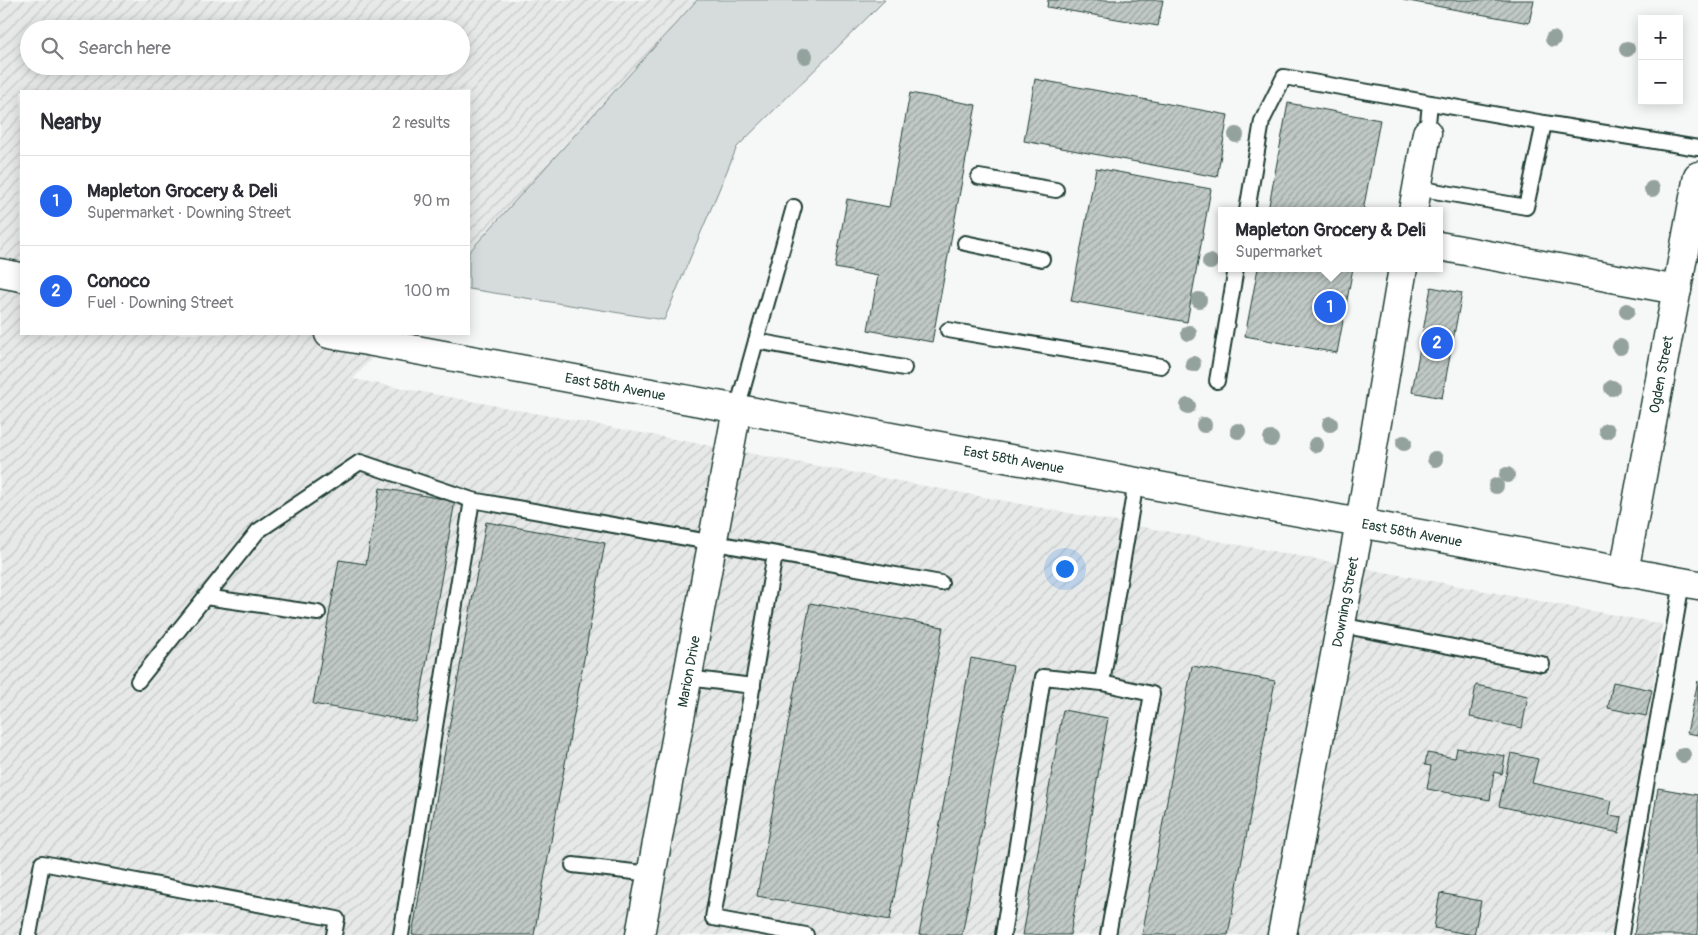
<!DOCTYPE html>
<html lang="en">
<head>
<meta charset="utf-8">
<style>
  body { margin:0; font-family:Pangolin,sans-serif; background:#f2f2f3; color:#2b2b33 }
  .controls { position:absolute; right:15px; top:15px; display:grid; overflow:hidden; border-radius:0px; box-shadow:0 2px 12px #0003 }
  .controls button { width:45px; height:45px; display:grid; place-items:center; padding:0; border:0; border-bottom:1px solid #e1e1e2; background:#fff; color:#2b2b33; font:25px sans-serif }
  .you { position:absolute; left:1064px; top:568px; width:18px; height:18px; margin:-12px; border:4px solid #fff; border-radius:50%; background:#1a73e8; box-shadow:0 0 0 8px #1a73e833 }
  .badge { display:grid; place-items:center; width:32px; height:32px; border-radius:50%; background:#2563eb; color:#fff; font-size:16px; font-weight:700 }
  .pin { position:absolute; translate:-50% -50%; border:2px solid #fff; box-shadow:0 1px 5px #0006 }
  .popup { position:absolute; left:1218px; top:207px; width:225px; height:65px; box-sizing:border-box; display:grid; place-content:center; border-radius:0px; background:#fff; filter:drop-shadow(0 1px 4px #0005); font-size:16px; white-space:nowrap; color:#7c7c81 }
  .popup b { font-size:19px; color:#2b2b33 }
  .popup::after { content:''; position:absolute; left:50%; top:100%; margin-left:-10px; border:10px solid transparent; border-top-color:#fff }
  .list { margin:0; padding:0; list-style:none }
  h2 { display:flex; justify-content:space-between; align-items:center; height:65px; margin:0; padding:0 20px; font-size:21px }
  h2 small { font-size:16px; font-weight:400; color:#7c7c81 }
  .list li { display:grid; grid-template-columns:32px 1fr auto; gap:15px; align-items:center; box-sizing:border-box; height:90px; padding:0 20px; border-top:1px solid #e1e1e2 }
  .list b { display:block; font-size:19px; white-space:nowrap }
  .list p { margin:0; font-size:16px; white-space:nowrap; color:#7c7c81 }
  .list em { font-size:16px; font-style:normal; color:#7c7c81 }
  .icon { flex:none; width:28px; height:28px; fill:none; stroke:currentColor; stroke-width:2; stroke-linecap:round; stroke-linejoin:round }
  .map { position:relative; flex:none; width:1698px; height:935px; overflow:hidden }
  .search { position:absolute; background:#fff; box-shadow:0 2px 12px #0003; left:20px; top:20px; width:450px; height:55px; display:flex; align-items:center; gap:12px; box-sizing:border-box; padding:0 18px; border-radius:28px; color:#7c7c81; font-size:19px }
  .panel { position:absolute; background:#fff; box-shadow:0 2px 12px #0003; left:20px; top:90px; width:450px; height:245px; border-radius:0px }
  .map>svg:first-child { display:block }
</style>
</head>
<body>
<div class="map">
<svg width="1698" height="935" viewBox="0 0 1698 935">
  <defs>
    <pattern id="industrial-furrows" width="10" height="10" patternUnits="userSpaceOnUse" patternTransform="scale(1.25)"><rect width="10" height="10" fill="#e6e9e8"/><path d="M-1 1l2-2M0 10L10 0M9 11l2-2" fill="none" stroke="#c5c9c8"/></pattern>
    <pattern id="building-hatch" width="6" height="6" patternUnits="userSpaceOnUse" patternTransform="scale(1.25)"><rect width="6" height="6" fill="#c0c9c6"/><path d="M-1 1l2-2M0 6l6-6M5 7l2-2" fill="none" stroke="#9ba4a2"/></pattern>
  </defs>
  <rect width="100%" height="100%" fill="#f6f7f7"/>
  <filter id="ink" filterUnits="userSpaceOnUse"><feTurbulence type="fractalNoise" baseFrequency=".02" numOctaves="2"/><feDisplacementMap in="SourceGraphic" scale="10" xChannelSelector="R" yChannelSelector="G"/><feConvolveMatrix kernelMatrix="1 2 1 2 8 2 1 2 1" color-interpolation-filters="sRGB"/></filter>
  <g filter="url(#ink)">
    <path fill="url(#industrial-furrows)" fill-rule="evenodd" d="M 0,0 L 697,0 L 469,252 L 469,91 L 21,91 L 21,334 L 394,334 L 353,379 L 1662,624 L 1617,935 L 0,935 ZM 29,29 L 461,29 L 461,66 L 29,66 Z"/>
    <path fill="#d6dcdb" stroke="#7a8c88" d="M 697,0 L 885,0 L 737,147 L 664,320 L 469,289 L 469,252 Z"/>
    <g fill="url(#building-hatch)" stroke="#1f3d34">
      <path d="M 1048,0 L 1163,0 L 1158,26 L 1047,7 Z"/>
      <path d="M 1403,0 L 1534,0 L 1529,23 Z"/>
      <path d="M 1035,79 L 1228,115 L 1217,177 L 1024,141 Z"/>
      <path d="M 910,93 L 976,105 L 932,342 L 868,330 L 878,276 L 835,268 L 847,199 L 889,207 Z"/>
      <path d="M 1288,103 L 1380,120 L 1363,211 L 1268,211 Z"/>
      <path d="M 1096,168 L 1211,189 L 1187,322 L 1071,301 Z"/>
      <path d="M 1258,268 L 1353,268 L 1337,353 L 1245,336 Z"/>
      <path d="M 1431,287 L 1462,293 L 1442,398 L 1412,392 Z"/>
      <path d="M 380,488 L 455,501 L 416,722 L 313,704 L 339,560 L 366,564 Z"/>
      <path d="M 486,522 L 605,543 L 534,935 L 412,935 Z"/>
      <path d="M 810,603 L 943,627 L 890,920 L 757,896 Z"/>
      <path d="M 971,658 L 1013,666 L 962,935 L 919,935 Z"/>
      <path d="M 1192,666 L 1275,681 L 1228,935 L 1142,935 Z"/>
      <path d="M 1698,681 L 1698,735 L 1687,733 Z"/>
      <path d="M 1613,682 L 1652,690 L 1646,716 L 1608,708 Z"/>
      <path d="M 1476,685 L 1528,696 L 1522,728 L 1470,717 Z"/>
      <path d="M 1063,710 L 1108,718 L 1070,935 L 1023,935 Z"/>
      <path d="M 1457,748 L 1505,756 L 1502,774 L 1494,772 L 1490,800 L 1427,789 L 1431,766 L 1425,765 L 1427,753 L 1455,758 Z"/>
      <path d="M 1511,753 L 1538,759 L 1532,783 L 1612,801 L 1609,815 L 1622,817 L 1619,833 L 1499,806 Z"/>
      <path d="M 1658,788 L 1698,795 L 1698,935 L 1634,935 Z"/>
      <path d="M 1440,893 L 1481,901 L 1474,935 L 1434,928 Z"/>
    </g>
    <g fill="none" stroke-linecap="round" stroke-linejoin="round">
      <defs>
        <g id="lane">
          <path d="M 1427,133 L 1430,103"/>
          <path d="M 979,177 L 1056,190"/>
          <path d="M 1417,188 L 1526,207 L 1544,123 L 1698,148"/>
          <path d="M 1247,211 L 1262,121 L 1284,77 L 1544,123"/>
          <path d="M 965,243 L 1042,259"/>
          <path d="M 948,330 L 1161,366"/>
          <path d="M 756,341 L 794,207"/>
          <path d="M 1217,381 L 1236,268"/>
          <path d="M 737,409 L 756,341 L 904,368"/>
          <path d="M 775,554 L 713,918 L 806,935"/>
          <path d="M 205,597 L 318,613"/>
          <path d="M 1340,625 L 1542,664"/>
          <path d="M 687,678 L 753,686"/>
          <path d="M 138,681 L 258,531 L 360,462 L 472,500"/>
          <path d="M 1102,683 L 1152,694 L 1108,935"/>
          <path d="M 573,865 L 651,874"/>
          <path d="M 29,935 L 42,863 L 337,919 L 334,935"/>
          <path d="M 401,935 L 472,500 L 941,583"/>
          <path d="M 1003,935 L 1043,677 L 1102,683 L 1136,482"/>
          <path d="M 1621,935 C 1639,817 1662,700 1682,582"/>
        </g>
        <g id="street">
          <path d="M 1413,211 L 1427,133"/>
          <path d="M 1439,246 L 1677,290"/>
          <path id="s1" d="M 1624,572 L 1698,176"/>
          <path id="s2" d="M 640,935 L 737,409"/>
          <path id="s3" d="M 1282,935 L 1360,523 L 1403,268"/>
        </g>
        <g id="secondary">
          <path d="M 0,273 L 21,277"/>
          <path id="s4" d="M 329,334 L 1698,585"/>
        </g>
      </defs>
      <use href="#lane" stroke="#1f3d34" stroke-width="18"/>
      <use href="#street" stroke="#1f3d34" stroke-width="31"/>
      <use href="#secondary" stroke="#1f3d34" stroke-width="31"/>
      <use href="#lane" stroke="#fff" stroke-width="14"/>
      <use href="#street" stroke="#fff" stroke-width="28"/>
      <use href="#secondary" stroke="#fff" stroke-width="28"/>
    </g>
    <g fill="#94a29e">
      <circle cx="1553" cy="39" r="8"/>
      <circle cx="1627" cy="49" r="8"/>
      <circle cx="805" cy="56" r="8"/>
      <circle cx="1236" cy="135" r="8"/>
      <circle cx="1652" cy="189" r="8"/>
      <circle cx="1210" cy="262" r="8"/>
      <circle cx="1199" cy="300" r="8"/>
      <circle cx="1627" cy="311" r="8"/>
      <circle cx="1189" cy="333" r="8"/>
      <circle cx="1620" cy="347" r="8"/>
      <circle cx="1193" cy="364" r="8"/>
      <circle cx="1612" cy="388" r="8"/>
      <circle cx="1188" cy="406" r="8"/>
      <circle cx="1330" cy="424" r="8"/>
      <circle cx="1204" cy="425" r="8"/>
      <circle cx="1238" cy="431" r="8"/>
      <circle cx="1607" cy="431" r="8"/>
      <circle cx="1271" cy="439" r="8"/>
      <circle cx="1404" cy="443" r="8"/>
      <circle cx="1316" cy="445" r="8"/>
      <circle cx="1435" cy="459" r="8"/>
      <circle cx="1507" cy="475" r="8"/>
      <circle cx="1496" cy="486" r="8"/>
      <circle cx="1683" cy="755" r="8"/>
    </g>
  </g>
  <g text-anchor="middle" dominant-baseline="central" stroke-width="4.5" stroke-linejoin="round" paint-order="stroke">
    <g font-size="14" fill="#1f3d34" stroke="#fff">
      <text stroke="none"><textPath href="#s1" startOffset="201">Ogden Street</textPath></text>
      <text stroke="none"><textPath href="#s4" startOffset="291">East 58th Avenue</textPath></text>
      <text stroke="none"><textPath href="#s4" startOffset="696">East 58th Avenue</textPath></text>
      <text stroke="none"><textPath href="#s4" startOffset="1101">East 58th Avenue</textPath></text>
      <text stroke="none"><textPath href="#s3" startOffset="339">Downing Street</textPath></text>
      <text stroke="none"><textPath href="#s2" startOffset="268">Marion Drive</textPath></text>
    </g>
  </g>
</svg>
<div class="controls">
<button>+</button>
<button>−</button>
</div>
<div class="you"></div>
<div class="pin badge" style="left:1330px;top:307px">1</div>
<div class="popup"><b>Mapleton Grocery &amp; Deli</b>Supermarket</div>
<div class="pin badge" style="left:1437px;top:343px">2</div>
<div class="search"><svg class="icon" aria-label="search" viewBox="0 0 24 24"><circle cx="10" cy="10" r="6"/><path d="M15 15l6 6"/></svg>Search here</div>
<section class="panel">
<h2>Nearby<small>2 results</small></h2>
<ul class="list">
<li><span class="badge">1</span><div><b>Mapleton Grocery &amp; Deli</b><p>Supermarket · Downing Street</p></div><em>90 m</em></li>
<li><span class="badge">2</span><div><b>Conoco</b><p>Fuel · Downing Street</p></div><em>100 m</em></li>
</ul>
</section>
</div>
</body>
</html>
